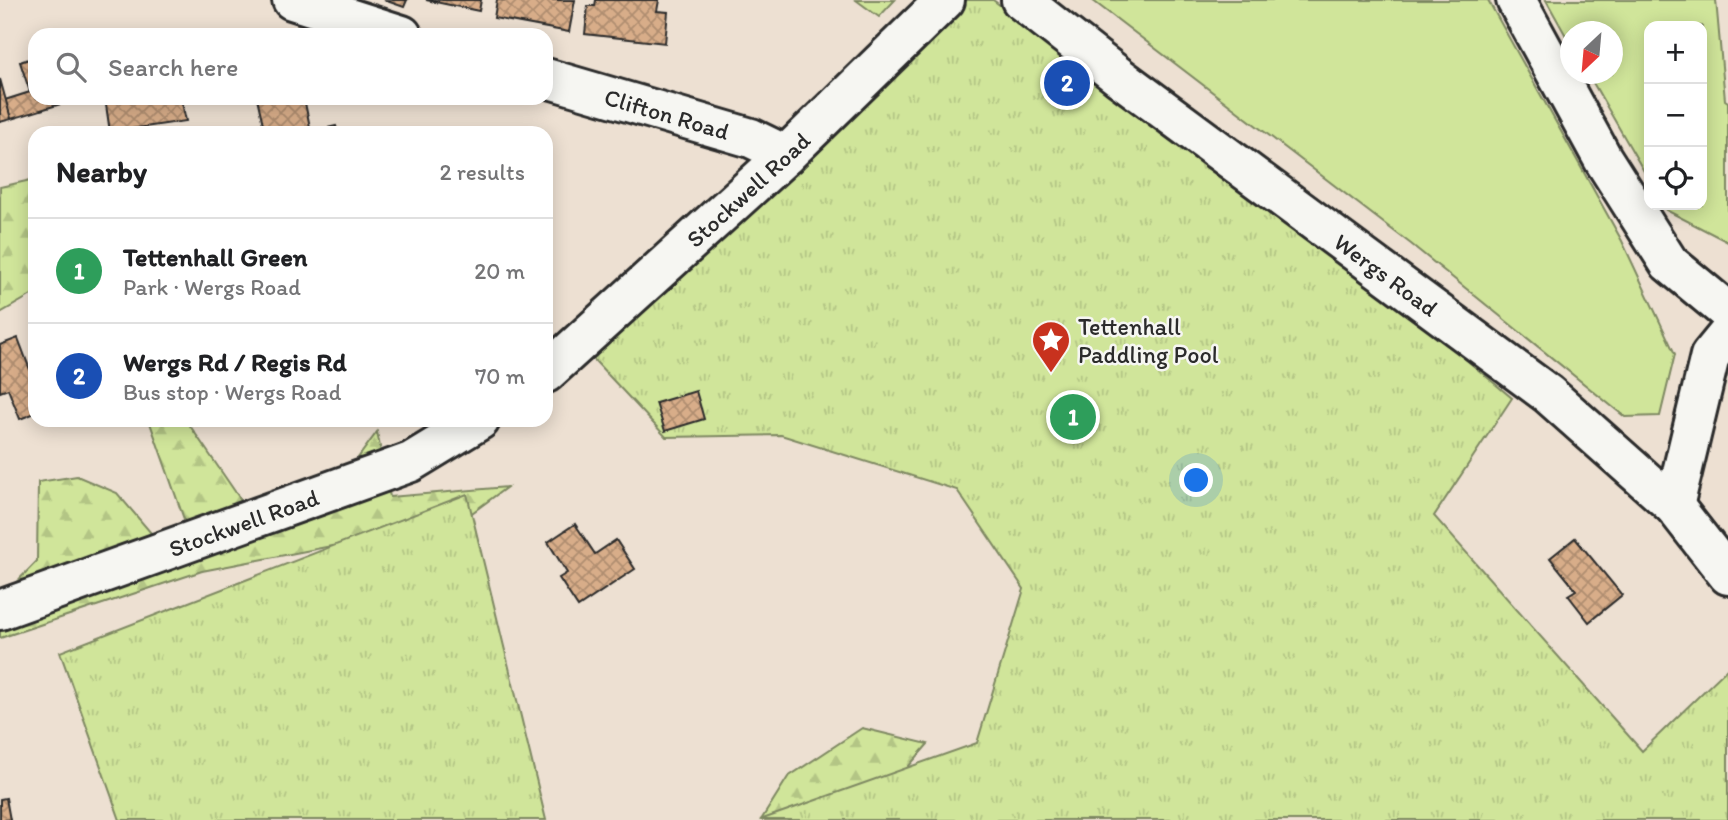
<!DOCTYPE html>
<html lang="en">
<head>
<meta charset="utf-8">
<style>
  body { margin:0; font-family:Itim,sans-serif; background:#f2f2f2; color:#202124 }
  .controls { position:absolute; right:21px; top:21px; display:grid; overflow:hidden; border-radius:14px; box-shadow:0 4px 18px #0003 }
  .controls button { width:63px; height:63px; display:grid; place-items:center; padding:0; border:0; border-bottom:2px solid #e0e0e0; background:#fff; color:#202124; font:35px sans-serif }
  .compass { position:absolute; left:1560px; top:21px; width:63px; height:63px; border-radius:50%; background:#fff; box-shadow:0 4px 18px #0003; rotate:206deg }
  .you { position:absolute; left:1197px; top:481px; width:24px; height:24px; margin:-18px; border:5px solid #fff; border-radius:50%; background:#1a73e8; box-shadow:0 0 0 10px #1a73e833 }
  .badge { display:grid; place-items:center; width:46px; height:46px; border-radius:50%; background:#2563eb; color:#fff; font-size:23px; font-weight:700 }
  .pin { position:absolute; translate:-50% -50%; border:4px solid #fff; box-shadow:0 2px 7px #0006 }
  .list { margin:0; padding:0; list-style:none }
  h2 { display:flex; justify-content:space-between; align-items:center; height:91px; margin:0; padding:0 28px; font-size:30px }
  h2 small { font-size:23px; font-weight:400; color:#757577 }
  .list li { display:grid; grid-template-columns:46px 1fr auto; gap:21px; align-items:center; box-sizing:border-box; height:105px; padding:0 28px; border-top:2px solid #e0e0e0 }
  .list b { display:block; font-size:26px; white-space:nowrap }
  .list p { margin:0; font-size:23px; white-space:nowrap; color:#757577 }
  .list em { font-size:23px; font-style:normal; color:#757577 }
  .icon { flex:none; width:38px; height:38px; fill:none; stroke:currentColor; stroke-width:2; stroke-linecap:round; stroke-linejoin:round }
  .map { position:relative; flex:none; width:1728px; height:820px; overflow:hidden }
  .search { position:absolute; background:#fff; box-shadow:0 4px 18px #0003; left:28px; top:28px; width:525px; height:77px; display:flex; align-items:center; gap:18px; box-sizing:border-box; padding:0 24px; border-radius:21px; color:#757577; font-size:26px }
  .panel { position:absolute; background:#fff; box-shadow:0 4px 18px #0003; left:28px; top:126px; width:525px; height:301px; border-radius:21px }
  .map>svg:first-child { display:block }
</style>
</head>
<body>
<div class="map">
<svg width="1728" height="820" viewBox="0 0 1728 820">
  <defs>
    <pattern id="forest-firs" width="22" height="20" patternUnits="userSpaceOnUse" patternTransform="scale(1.75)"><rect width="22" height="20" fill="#d0e59a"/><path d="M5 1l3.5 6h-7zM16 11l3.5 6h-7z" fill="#b3c585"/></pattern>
    <pattern id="park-tufts" width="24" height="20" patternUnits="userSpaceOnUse" patternTransform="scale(1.75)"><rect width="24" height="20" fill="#d0e59a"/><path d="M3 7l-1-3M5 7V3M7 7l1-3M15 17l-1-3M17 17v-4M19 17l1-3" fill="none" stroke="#b3c585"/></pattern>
    <pattern id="building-cross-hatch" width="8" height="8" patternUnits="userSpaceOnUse" patternTransform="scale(1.75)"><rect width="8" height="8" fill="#d8ad89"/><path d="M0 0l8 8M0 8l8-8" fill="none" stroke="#af8d70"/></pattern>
  </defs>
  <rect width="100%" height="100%" fill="#ede0d2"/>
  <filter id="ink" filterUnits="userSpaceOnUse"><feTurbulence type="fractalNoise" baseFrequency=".0143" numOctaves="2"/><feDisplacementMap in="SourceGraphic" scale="14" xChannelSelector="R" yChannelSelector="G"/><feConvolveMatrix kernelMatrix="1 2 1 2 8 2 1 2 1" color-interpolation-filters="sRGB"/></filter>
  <g filter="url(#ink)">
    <g fill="#d0e59a" stroke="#7e8862" stroke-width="2">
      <path d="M 1092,0 L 1488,0 L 1622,241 L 1675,354 L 1660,416 L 1625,417 L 1411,244 Z"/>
      <path d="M 1546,0 L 1716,0 L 1725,100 L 1728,102 L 1728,242 L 1666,210 L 1663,205 L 1702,205 L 1702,26 L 1649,26 L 1649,180 L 1588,74 L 1612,74 L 1612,32 L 1570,32 L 1570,43 Z"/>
    </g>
    <g fill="url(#forest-firs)" stroke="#7e8862" stroke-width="2">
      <path d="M 856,0 L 895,0 L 879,17 Z"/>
      <path d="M 35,179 L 35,293 L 0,313 L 0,187 Z"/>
      <path d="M 149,420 L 186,420 L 247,509 L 333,492 L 377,432 L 390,497 L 507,487 L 461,521 L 202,571 L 0,638 L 0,599 L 37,561 L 38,482 L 77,476 L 117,493 L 156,539 L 185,522 Z"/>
      <path d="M 862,728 L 928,744 L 862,820 L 761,820 L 788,777 Z"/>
    </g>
    <g fill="url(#park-tufts)" stroke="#7e8862" stroke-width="2">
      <path d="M 964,0 L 993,0 L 1091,74 L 1349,262 L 1512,398 L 1434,516 L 1642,751 L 1728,668 L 1728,820 L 760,820 L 977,743 L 1024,589 L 957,490 L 781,435 L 666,437 L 583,348 L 815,145 Z"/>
      <path d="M 467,494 L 546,820 L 120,820 L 60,652 Z"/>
    </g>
    <g fill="url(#building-cross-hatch)" stroke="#2b2b2b" stroke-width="2">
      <path d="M 384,0 L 407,0 L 404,7 Z"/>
      <path d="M 426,0 L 481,0 L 479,11 Z"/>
      <path d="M 497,0 L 575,0 L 569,32 L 494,18 Z"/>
      <path d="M 596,0 L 659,0 L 657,11 L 668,12 L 665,43 L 585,34 L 588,6 L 595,6 Z"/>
      <path d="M 35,57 L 35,98 L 77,99 L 11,119 L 5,100 L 30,92 L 20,62 Z"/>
      <path d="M 0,79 L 11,119 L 0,122 Z"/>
      <path d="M 105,98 L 181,98 L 186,121 L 110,132 Z"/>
      <path d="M 257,98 L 304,98 L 311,132 L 336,126 L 338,133 L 265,133 Z"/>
      <path d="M 18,338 L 35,383 L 35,413 L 20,419 L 8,389 L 0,392 L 0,345 Z"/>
      <path d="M 696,391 L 704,419 L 665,431 L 656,403 Z"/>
      <path d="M 575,524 L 595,554 L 616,540 L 635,569 L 578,607 L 559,578 L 567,573 L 548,542 Z"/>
      <path d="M 1575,538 L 1622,595 L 1589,622 L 1568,595 L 1576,590 L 1550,558 Z"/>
      <path d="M 6,798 L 10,820 L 0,820 L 0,799 Z"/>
    </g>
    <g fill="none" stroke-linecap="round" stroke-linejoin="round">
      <defs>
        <g id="minor">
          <path d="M 292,0 L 402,35"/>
          <path d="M 1516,0 L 1603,159 L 1669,263 L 1728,312"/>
          <path id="s1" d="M 546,78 L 751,138 L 786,155"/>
          <path id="s2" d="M 546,373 L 786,155 L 945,0"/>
          <path d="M 1674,506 L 1710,356 L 1728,334"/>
          <path id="s3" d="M 0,610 L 411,462 L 480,420"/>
        </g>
        <g id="trunk">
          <path id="s4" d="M 1021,0 L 1118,76 L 1548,394 L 1674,506 L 1728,575"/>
        </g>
      </defs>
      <use href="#minor" stroke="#2b2b2b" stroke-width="44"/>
      <use href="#trunk" stroke="#2b2b2b" stroke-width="44"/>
      <use href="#minor" stroke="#f6f6f2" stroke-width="38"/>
      <use href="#trunk" stroke="#f6f6f2" stroke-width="38"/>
    </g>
  </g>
  <defs>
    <symbol id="sight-pin" viewBox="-11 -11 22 30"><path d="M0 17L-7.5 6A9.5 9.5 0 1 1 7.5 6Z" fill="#c8321e" stroke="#f6f6f2"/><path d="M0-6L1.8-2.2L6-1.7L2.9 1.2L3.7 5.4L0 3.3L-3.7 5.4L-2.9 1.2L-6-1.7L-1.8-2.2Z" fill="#fff"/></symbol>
  </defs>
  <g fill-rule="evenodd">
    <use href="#sight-pin" x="1029" y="318" width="44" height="60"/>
  </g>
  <g text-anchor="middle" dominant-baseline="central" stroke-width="5" stroke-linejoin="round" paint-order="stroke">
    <g font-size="24" fill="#2b2b2b" stroke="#f6f6f2">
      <text stroke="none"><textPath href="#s1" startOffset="126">Clifton Road</textPath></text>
      <text stroke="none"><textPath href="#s2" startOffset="273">Stockwell Road</textPath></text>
      <text stroke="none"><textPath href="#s4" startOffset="457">Wergs Road</textPath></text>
      <text stroke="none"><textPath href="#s3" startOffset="259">Stockwell Road</textPath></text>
    </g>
    <g font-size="24" fill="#2b2b2b" stroke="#f6f6f2" text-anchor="start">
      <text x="1078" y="326">Tettenhall<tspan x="1078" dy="28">Paddling Pool</tspan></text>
    </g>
  </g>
</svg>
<div class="controls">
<button>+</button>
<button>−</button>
<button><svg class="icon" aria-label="locate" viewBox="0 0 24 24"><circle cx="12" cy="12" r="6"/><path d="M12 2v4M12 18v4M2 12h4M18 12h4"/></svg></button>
</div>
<svg class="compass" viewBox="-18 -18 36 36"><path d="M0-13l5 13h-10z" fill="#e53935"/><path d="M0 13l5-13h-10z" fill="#757577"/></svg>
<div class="you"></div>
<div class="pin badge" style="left:1073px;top:417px;background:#2e9e5b">1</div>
<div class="pin badge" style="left:1067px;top:83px;background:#1a4fb4">2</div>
<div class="search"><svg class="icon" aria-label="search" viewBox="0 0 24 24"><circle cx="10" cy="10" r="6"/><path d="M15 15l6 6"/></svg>Search here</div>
<section class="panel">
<h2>Nearby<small>2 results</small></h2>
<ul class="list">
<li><span class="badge" style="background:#2e9e5b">1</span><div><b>Tettenhall Green</b><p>Park · Wergs Road</p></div><em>20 m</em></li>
<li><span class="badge" style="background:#1a4fb4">2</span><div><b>Wergs Rd / Regis Rd</b><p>Bus stop · Wergs Road</p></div><em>70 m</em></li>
</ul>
</section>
</div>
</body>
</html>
